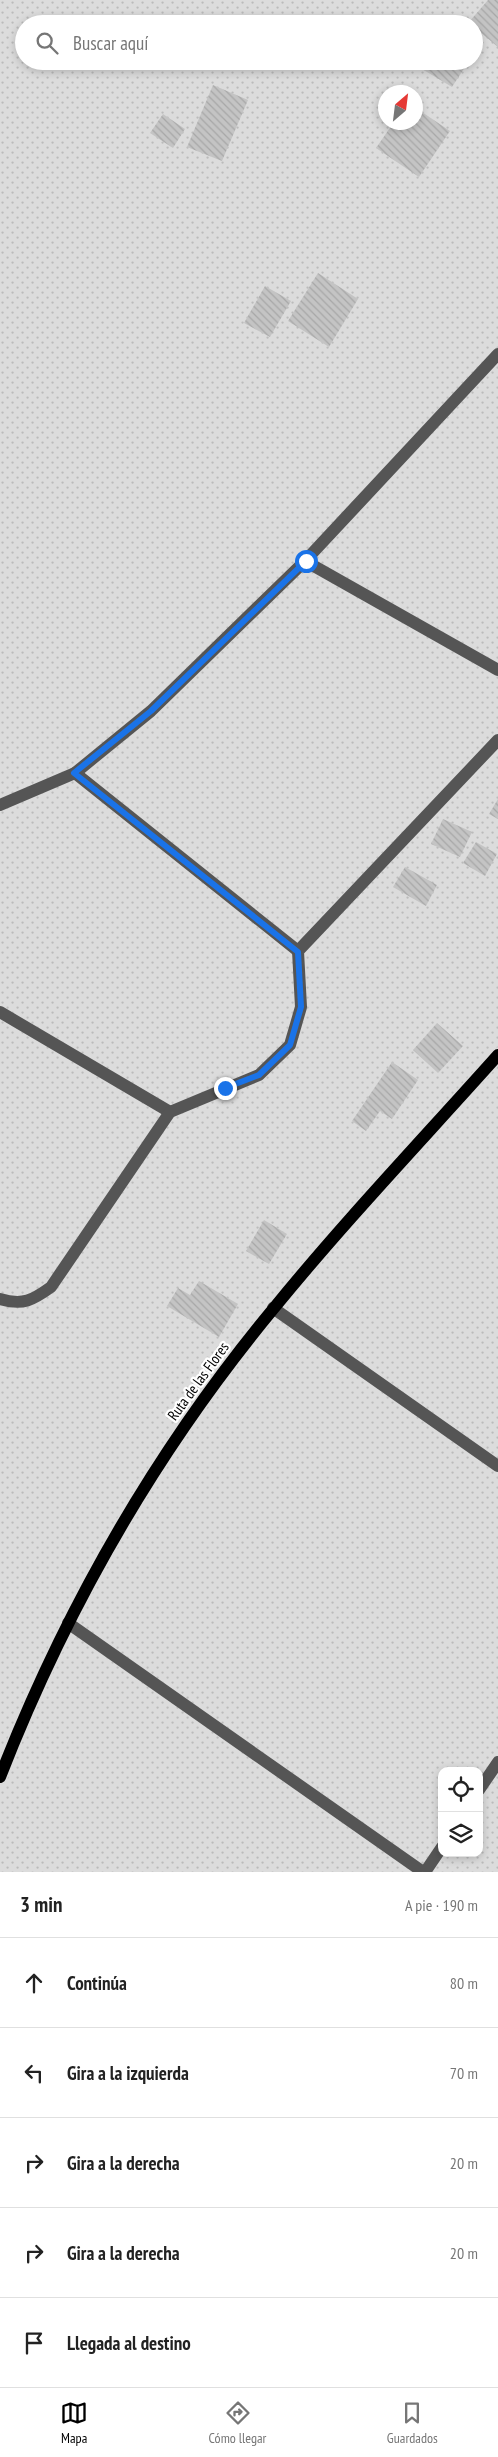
<!DOCTYPE html>
<html lang="es">
<head>
<meta charset="utf-8">
<style>
  body { margin:0; font-family:"PT Sans Narrow",sans-serif; background:#f2f2f2; color:#222 }
  .controls { position:absolute; right:15px; bottom:15px; display:grid; overflow:hidden; border-radius:10px; box-shadow:0 2px 8px #0003 }
  .controls button { width:45px; height:45px; display:grid; place-items:center; padding:0; border:0; border-bottom:1px solid #e0e0e0; background:#fff; color:#222; font:25px sans-serif }
  .compass { position:absolute; left:378px; top:85px; width:45px; height:45px; border-radius:50%; background:#fff; box-shadow:0 2px 8px #0003; rotate:28deg }
  .stop { position:absolute; width:15px; height:15px; margin:-11px; border:4px solid #1a73e8; border-radius:50%; background:#fff }
  .stop.end { background:#1a73e8; border-color:#fff; box-shadow:0 1px 5px #0008 }
  .list { margin:0; padding:0; list-style:none }
  h2 { display:flex; justify-content:space-between; align-items:center; height:65px; margin:0; padding:0 20px; font-size:21px }
  h2 small { font-size:16px; font-weight:400; color:#767676 }
  .list li { display:grid; grid-template-columns:32px 1fr auto; gap:15px; align-items:center; box-sizing:border-box; height:90px; padding:0 20px; border-top:1px solid #e0e0e0 }
  .list b { display:block; font-size:19px; white-space:nowrap }
  .list em { font-size:16px; font-style:normal; color:#767676 }
  .icon { flex:none; width:28px; height:28px; fill:none; stroke:currentColor; stroke-width:2; stroke-linecap:round; stroke-linejoin:round }
  .map { position:relative; flex:none; width:498px; height:1872px; overflow:hidden }
  .search { position:absolute; background:#fff; box-shadow:0 2px 8px #0003; left:15px; right:15px; top:15px; height:55px; display:flex; align-items:center; gap:12px; box-sizing:border-box; padding:0 18px; border-radius:28px; color:#767676; font-size:19px }
  .sheet { height:515px; background:#fff }
  nav { display:flex; justify-content:space-around; align-items:center; box-sizing:border-box; height:70px; border-top:1px solid #e0e0e0; background:#fff; font-size:14px; color:#767676 }
  nav a { display:grid; justify-items:center; gap:2px }
  nav .on { color:#000 }
  .map>svg:first-child { display:block }
</style>
</head>
<body>
<div class="map">
<svg width="498" height="1872" viewBox="0 0 498 1872">
  <defs>
    <pattern id="park-dots" width="8" height="8" patternUnits="userSpaceOnUse" patternTransform="scale(1.25)"><rect width="8" height="8" fill="#dcdcdc"/><path d="M2 2h.1M6 6h.1" fill="none" stroke="#bbb" stroke-width="1.8" stroke-linecap="round"/></pattern>
    <pattern id="building-back-hatch" width="6" height="6" patternUnits="userSpaceOnUse" patternTransform="scale(1.25)"><rect width="6" height="6" fill="#c4c4c4"/><path d="M-1 5l2 2M0 0l6 6M5-1l2 2" fill="none" stroke="#a7a7a7"/></pattern>
  </defs>
  <rect width="100%" height="100%" fill="#fff"/>
  <path fill="url(#park-dots)" fill-rule="evenodd" d="M 0,0 L 498,0 L 498,1872 L 0,1872 ZM 24,24 L 474,24 L 474,61 L 24,61 ZM 386,92 L 416,92 L 416,122 L 386,122 ZM 442,1771 L 479,1771 L 479,1853 L 442,1853 Z"/>
  <g fill="url(#building-back-hatch)">
    <path d="M 488,0 L 498,0 L 498,47 L 474,27 L 474,24 L 469,22 Z"/>
    <path d="M 427,61 L 469,61 L 452,87 L 422,69 Z"/>
    <path d="M 213,85 L 248,100 L 222,161 L 187,147 Z"/>
    <path d="M 416,108 L 450,131 L 419,177 L 376,148 L 394,122 L 416,122 Z"/>
    <path d="M 163,114 L 185,129 L 173,148 L 150,133 Z"/>
    <path d="M 318,273 L 358,299 L 329,347 L 288,321 Z"/>
    <path d="M 265,286 L 291,301 L 270,337 L 244,323 Z"/>
    <path d="M 498,799 L 498,819 L 489,814 Z"/>
    <path d="M 443,819 L 472,832 L 460,857 L 431,844 Z"/>
    <path d="M 476,842 L 497,854 L 485,876 L 463,863 Z"/>
    <path d="M 405,867 L 437,885 L 426,906 L 393,887 Z"/>
    <path d="M 437,1023 L 463,1046 L 438,1073 L 413,1050 Z"/>
    <path d="M 392,1062 L 418,1080 L 392,1119 L 380,1111 L 366,1131 L 352,1121 Z"/>
    <path d="M 264,1220 L 287,1234 L 269,1264 L 246,1251 Z"/>
    <path d="M 199,1281 L 238,1304 L 219,1337 L 167,1306 L 178,1288 L 190,1295 Z"/>
  </g>
  <g fill="none" stroke-linecap="round" stroke-linejoin="round">
    <defs>
      <path id="major" d="M 0,1777 C 66,1608 158,1448 274,1308 C 345,1221 423,1139 498,1055"/>
    </defs>
    <use href="#major" stroke="#dbdbdb" stroke-width="15"/>
    <g stroke="#555" stroke-width="12">
      <path d="M 305,561 L 498,670"/>
      <path d="M 0,805 L 75,773"/>
      <path d="M 298,951 L 75,773 L 151,711 L 305,561 L 498,354"/>
      <path d="M 0,1012 L 170,1112"/>
      <path d="M 0,1299 C 23,1306 33,1300 51,1287 L 170,1112 L 259,1075 L 290,1045 L 301,1007 L 298,951 L 498,740"/>
      <path d="M 273,1308 L 498,1466"/>
      <path d="M 68,1623 L 423,1872"/>
      <path d="M 479,1790 L 498,1762"/>
      <path d="M 425,1872 L 442,1847"/>
    </g>
    <use href="#major" stroke="#000" stroke-width="12"/>
  </g>
  <g fill="none" stroke-linecap="round" stroke-linejoin="round">
    <path stroke="#1a73e8" stroke-width="6" d="M 225,1088 L 259,1075 L 290,1045 L 301,1007 L 298,952 L 74,773 L 151,711 L 306,561"/>
  </g>
  <g text-anchor="middle" dominant-baseline="central" stroke-width="4.5" stroke-linejoin="round" paint-order="stroke">
    <g font-size="15" fill="#000" stroke="#fff">
      <text transform="translate(198 1381) rotate(-54)">Ruta de las Flores</text>
    </g>
  </g>
</svg>
<div class="controls">
<button><svg class="icon" aria-label="locate" viewBox="0 0 24 24"><circle cx="12" cy="12" r="6"/><path d="M12 2v4M12 18v4M2 12h4M18 12h4"/></svg></button>
<button><svg class="icon" aria-label="layers" viewBox="0 0 24 24"><path d="M12 4l9 5-9 5-9-5zM3 14l9 5 9-5"/></svg></button>
</div>
<svg class="compass" viewBox="-18 -18 36 36"><path d="M0-13l5 13h-10z" fill="#e53935"/><path d="M0 13l5-13h-10z" fill="#767676"/></svg>
<div class="stop" style="left:306px;top:561px"></div>
<div class="stop end" style="left:225px;top:1088px"></div>
<div class="search"><svg class="icon" aria-label="search" viewBox="0 0 24 24"><circle cx="10" cy="10" r="6"/><path d="M15 15l6 6"/></svg>Buscar aquí</div>
</div>
<section class="sheet">
<h2>3 min<small>A pie · 190 m</small></h2>
<ul class="list">
<li><svg class="icon" aria-label="ahead" viewBox="0 0 24 24"><path d="M12 20V5M6 11l6-6 6 6"/></svg><div><b>Continúa</b></div><em>80 m</em></li>
<li><svg class="icon" aria-label="left" viewBox="0 0 24 24"><path d="M17 20v-9H6M10 6l-5 5 5 5"/></svg><div><b>Gira a la izquierda</b></div><em>70 m</em></li>
<li><svg class="icon" aria-label="right" viewBox="0 0 24 24"><path d="M7 20v-9h11M14 6l5 5-5 5"/></svg><div><b>Gira a la derecha</b></div><em>20 m</em></li>
<li><svg class="icon" aria-label="right" viewBox="0 0 24 24"><path d="M7 20v-9h11M14 6l5 5-5 5"/></svg><div><b>Gira a la derecha</b></div><em>20 m</em></li>
<li><svg class="icon" aria-label="arrive" viewBox="0 0 24 24"><path d="M6 21V4h12l-3 4 3 4H6"/></svg><div><b>Llegada al destino</b></div></li>
</ul>
</section>
<nav>
<a class="on"><svg class="icon" aria-label="map" viewBox="0 0 24 24"><path d="M3 6l6-2 6 2 6-2v14l-6 2-6-2-6 2zM9 4v14M15 6v14"/></svg>Mapa</a>
<a><svg class="icon" aria-label="directions" viewBox="0 0 24 24"><path d="M12 3l9 9-9 9-9-9zM9 14v-3h6M13 9l2 2-2 2"/></svg>Cómo llegar</a>
<a><svg class="icon" aria-label="saved" viewBox="0 0 24 24"><path d="M7 4h10v16l-5-4-5 4z"/></svg>Guardados</a>
</nav>
</body>
</html>
